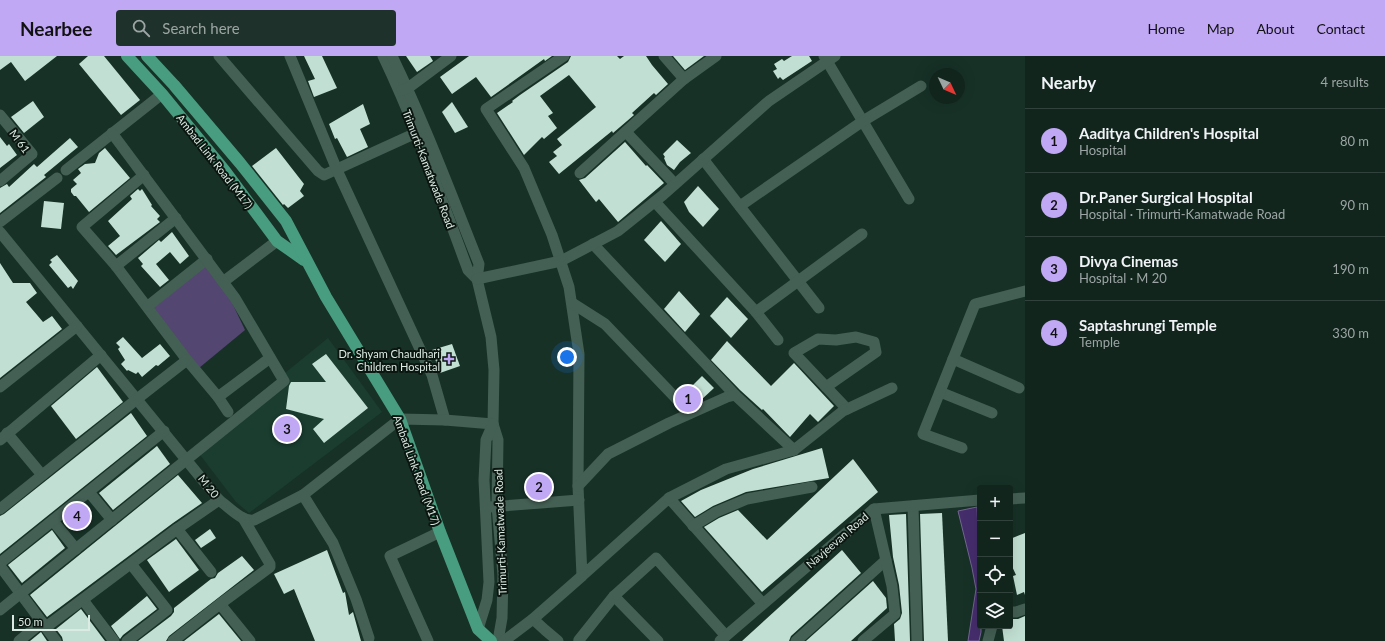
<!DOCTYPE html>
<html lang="en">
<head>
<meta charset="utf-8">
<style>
  body { margin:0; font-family:Lato,sans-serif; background:#1e312a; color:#f1f3f6 }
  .controls { position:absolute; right:12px; bottom:12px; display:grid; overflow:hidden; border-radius:4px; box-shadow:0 4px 16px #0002 }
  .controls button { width:36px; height:36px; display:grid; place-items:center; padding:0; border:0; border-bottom:1px solid #30423b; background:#11251d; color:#f1f3f6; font:20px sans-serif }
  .compass { position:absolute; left:929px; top:12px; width:36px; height:36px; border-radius:50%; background:#11251d; box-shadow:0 4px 16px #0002; rotate:134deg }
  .scale { position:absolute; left:12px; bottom:10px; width:78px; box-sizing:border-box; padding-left:4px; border:2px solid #dbeae3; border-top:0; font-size:11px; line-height:14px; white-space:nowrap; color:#dbeae3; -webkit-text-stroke:3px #0b1611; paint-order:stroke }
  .you { position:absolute; left:567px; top:301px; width:14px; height:14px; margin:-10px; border:3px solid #fff; border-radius:50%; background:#1a73e8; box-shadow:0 0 0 6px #1a73e833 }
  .badge { display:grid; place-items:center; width:26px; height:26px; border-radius:50%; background:#c0a8f4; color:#111; font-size:13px; font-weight:700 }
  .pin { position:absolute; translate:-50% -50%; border:2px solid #fff; box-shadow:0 1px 4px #0006 }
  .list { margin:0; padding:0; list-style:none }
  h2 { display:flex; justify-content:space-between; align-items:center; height:52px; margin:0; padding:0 16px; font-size:17px }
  h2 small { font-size:13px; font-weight:400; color:#9ca5a4 }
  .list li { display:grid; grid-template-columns:26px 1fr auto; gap:12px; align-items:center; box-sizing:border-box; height:64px; padding:0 16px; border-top:1px solid #30423b }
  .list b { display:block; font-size:15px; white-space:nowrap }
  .list p { margin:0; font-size:13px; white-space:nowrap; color:#9ca5a4 }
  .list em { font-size:13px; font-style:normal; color:#9ca5a4 }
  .icon { flex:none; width:22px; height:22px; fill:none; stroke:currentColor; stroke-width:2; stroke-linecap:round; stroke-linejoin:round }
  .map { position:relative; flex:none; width:1025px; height:585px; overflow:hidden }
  header { display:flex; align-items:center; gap:24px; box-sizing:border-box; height:56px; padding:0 20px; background:#c0a8f4; color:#111 }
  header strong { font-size:19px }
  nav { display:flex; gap:22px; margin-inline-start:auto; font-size:14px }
  .search { width:280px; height:36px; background:#1e312a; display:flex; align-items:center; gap:10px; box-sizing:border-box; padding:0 14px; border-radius:4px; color:#9ca5a4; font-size:15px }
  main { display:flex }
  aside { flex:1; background:#11251d }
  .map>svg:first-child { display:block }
</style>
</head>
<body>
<header>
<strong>Nearbee</strong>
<div class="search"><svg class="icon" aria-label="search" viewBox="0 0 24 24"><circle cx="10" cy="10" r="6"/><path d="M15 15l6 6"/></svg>Search here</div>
<nav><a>Home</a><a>Map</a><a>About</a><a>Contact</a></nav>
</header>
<main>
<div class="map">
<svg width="1025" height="585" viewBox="0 0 1025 585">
  <rect width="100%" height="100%" fill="#173127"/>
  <path fill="#1a3d30" d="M 328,282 L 382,356 L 249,457 L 236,446 L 194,391 Z"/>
  <path fill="#534670" d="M 206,209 L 227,236 L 245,274 L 199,312 L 151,251 Z"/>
  <path fill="#452d6c" stroke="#726690" d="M 977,451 L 978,476 L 980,483 L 981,576 L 979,585 L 968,585 L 976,533 L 972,512 L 958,455 Z"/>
  <g fill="#c1dfd2">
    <path d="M 0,0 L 57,0 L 25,25 L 11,6 L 0,14 Z"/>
    <path d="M 88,0 L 104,0 L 140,44 L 121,59 L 79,8 Z"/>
    <path d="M 304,0 L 322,0 L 337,32 L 314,41 L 308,25 L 315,23 Z"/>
    <path d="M 406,0 L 430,0 L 433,5 L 417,16 Z"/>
    <path d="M 469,0 L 552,0 L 545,5 L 544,3 L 491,41 L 476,21 L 452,38 L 440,21 Z"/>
    <path d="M 571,0 L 617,0 L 620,3 L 624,0 L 646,0 L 652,9 L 668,28 L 656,39 L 654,37 L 632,57 L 634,59 L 613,77 L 612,75 L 559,118 L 549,106 L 557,100 L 553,96 L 562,89 L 557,83 L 596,51 L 569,19 L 540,40 L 553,57 L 548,60 L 557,72 L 544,83 L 542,81 L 524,99 L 497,57 L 513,46 L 512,45 L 520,39 L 568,6 Z"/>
    <path d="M 673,0 L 704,0 L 685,14 Z"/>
    <path d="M 792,0 L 809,0 L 812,5 L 783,24 L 780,21 L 778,23 L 773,15 L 777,13 L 774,8 L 782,3 L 784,5 Z"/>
    <path d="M 33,45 L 44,61 L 24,77 L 11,61 Z"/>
    <path d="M 452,46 L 468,71 L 455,77 L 442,56 Z"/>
    <path d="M 363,48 L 370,68 L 360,73 L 368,91 L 347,101 L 337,82 L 335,83 L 329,68 Z"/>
    <path d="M 0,81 L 7,90 L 9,88 L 17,99 L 0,112 Z"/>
    <path d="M 70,82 L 78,91 L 44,119 L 46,121 L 0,157 L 0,132 L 7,128 L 9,131 L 34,108 L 37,111 Z"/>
    <path d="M 677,84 L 691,97 L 680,106 L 674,114 L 667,109 L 664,102 L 665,101 L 663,98 Z"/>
    <path d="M 625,86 L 646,110 L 647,109 L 664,127 L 618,166 L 599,143 L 596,146 L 579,124 L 585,122 Z"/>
    <path d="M 105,92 L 130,122 L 89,156 L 76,140 L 74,140 L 71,136 L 71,133 L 77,128 L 73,124 L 81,117 L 78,113 L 85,108 L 95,107 L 99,97 Z"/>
    <path d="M 276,92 L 304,128 L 300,135 L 304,140 L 288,152 L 284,148 L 283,149 L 252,110 Z"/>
    <path d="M 698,130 L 719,153 L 703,171 L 689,156 L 684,146 Z"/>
    <path d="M 138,133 L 140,135 L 142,133 L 152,149 L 151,150 L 160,160 L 157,163 L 160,166 L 116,199 L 108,190 L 120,180 L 108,165 L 132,143 L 130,140 Z"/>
    <path d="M 44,145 L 64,147 L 61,173 L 41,171 Z"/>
    <path d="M 661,165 L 681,188 L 665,206 L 644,184 Z"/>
    <path d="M 172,176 L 189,200 L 180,208 L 170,196 L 156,208 L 169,224 L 160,231 L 141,210 L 143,208 L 138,202 L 159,184 L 161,186 Z"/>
    <path d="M 57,199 L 78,225 L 73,233 L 71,230 L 68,232 L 49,209 L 52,206 L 50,204 Z"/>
    <path d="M 0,207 L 13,227 L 30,227 L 37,237 L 26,246 L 43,266 L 52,260 L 62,273 L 0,322 Z"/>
    <path d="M 679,235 L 700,258 L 685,276 L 664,253 Z"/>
    <path d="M 727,241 L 748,263 L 731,282 L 710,260 Z"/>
    <path d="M 123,281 L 142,302 L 160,288 L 170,300 L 158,310 L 156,309 L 142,321 L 138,316 L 136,318 L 128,314 L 127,315 L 121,308 L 125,304 L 118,293 L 120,291 L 116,287 Z"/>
    <path d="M 727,285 L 771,330 L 794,307 L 834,350 L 818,366 L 810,358 L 790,381 L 763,353 L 762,354 L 740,334 L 711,304 Z"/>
    <path d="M 452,288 L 460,310 L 440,317 L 432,294 Z"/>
    <path d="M 326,298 L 368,352 L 324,387 L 313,373 L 324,363 L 286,353 L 289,330 L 291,326 L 326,326 L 312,308 Z"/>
    <path d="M 97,311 L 123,346 L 76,383 L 51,350 Z"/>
    <path d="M 702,320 L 714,332 L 700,345 L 697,347 L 686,336 Z"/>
    <path d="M 131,357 L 147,380 L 0,498 L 0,460 L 4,458 Z"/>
    <path d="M 157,390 L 170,408 L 113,454 L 99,437 Z"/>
    <path d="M 822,392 L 829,422 L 746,436 L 713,450 L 695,461 L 681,445 L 701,434 L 753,413 Z"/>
    <path d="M 853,403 L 878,436 L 762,536 L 704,471 L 719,462 L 738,454 L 767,484 Z"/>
    <path d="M 178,419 L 202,447 L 173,467 L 47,561 L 30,539 Z"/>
    <path d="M 942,457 L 948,585 L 924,585 L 920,458 Z"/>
    <path d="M 906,458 L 910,585 L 895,585 L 894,568 L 900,563 L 902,557 L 899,529 L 893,501 L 889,459 Z"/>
    <path d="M 210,473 L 216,482 L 201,492 L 195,484 Z"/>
    <path d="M 52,474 L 65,492 L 22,527 L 8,509 Z"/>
    <path d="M 1025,477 L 1025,539 L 1024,536 L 1017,539 L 1013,520 L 1016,519 L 1010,506 L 1010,483 Z"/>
    <path d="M 176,483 L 199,514 L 169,536 L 147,504 Z"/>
    <path d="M 327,494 L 343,537 L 345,536 L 349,559 L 353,556 L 361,585 L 315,585 L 294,533 L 284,538 L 274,518 Z"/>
    <path d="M 842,494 L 861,517 L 791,580 L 789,585 L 742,585 Z"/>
    <path d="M 242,500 L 254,514 L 169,580 L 166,585 L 138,585 L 171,560 L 174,556 L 174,552 L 211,523 L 215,522 L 218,517 Z"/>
    <path d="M 873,525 L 886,542 L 887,552 L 851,585 L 806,585 Z"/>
    <path d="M 147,540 L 157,553 L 123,579 L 120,583 L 111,570 Z"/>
    <path d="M 81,553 L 105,585 L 63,585 L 62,581 L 56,573 Z"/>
    <path d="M 219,558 L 241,585 L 184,585 Z"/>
    <path d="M 1025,560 L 1025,585 L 1004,585 L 1002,570 L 1010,570 L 1010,563 L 1018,563 Z"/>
    <path d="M 41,576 L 47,585 L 30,585 Z"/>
  </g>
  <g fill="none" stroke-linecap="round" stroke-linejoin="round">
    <g stroke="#445f54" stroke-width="11">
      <path d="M 219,0 L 318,115 L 324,119 L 416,77"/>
      <path d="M 290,0 L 337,114 L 432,319 L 445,364"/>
      <path d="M 383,0 C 416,69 441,142 468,214 L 477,223"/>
      <path d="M 392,0 C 425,68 451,138 479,208 L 477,223 L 491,281 L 494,314 L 493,368 L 498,384 L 497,450 L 503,519 L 502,562 L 498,585"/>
      <path d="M 564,0 L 486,53 L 524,112 L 552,179 L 569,231 L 579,298 L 578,430 L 582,520 L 669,442 L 763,548"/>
      <path d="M 664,0 L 684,23"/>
      <path d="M 824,0 L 909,143"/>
      <path d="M 402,34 L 408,32 L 451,0"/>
      <path d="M 0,59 L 32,98 L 0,125"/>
      <path d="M 626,76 L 675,128"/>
      <path d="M 703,103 L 819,252"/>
      <path d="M 66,114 L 162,38"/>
      <path d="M 580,117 L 684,23 L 716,0"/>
      <path d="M 144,119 L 82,171 L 116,210 L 187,304 L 218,341 L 228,356"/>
      <path d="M 655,146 L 756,256 L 778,284"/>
      <path d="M 740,150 L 863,65 L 921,30"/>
      <path d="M 0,166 L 57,122"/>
      <path d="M 0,176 L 219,444 C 229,451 242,466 254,464 L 303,439 L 400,363 L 445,364 L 493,368"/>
      <path d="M 593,188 L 735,339"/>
      <path d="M 116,210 L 176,162"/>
      <path d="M 477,223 L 561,205 L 618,175 L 663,139 L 769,45 L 835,0"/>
      <path d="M 223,226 L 277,185"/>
      <path d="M 572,247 L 605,268 L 690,357"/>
      <path d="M 148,250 L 207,203"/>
      <path d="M 756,256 L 862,178"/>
      <path d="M 953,303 L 1019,332"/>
      <path d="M 0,331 L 77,270"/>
      <path d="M 826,331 L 876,296 L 874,286 L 856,281 L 836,284 L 818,283 L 794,297 L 847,353"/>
      <path d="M 940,336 L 992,357"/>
      <path d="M 218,341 L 270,302"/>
      <path d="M 7,377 L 42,419"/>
      <path d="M 0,384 L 101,299"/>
      <path d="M 962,392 L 923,378 L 975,248 L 1025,235"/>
      <path d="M 578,430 L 608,398 L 669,367 L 727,341 L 735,339 L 794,394 L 843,355 L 892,332"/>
      <path d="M 89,436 L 112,464"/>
      <path d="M 303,439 L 333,487 L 356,543 L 369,582"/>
      <path d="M 669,442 L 726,413 L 794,394"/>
      <path d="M 1010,443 L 1025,442"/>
      <path d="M 913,450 L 917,585"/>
      <path d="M 490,451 L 579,444"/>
      <path d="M 0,453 L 137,343 L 187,304"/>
      <path d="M 53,465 L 76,493"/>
      <path d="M 693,470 L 716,456 L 747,443 L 812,431"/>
      <path d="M 177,473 L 211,516"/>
      <path d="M 0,507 L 164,375"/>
      <path d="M 0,510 L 56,585"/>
      <path d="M 614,540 L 658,585"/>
      <path d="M 83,544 L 114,585"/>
      <path d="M 220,548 L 250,585"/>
      <path d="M 0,554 L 284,325 L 235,242 L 112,77"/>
      <path d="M 1010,556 L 1016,556 L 1025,553"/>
      <path d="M 533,563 L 545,574 L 558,585"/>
      <path d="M 46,571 L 177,473 L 219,444"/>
      <path d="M 478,573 L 487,544 L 489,526 L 484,424 L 486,384 L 493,368"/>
      <path d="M 19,585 L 42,566"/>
      <path d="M 127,585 L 167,554 L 131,508"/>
      <path d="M 173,585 L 220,548 L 270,511 L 270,508 L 243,462"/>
      <path d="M 428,585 L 390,500 L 440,476"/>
      <path d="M 504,585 L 533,563 L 582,520"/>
      <path d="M 580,585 L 579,584 L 614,540 L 656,502 L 726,580"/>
      <path d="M 720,585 L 874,453 L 980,444"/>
      <path d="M 796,585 L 886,504"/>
      <path d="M 863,585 L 895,558 L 892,530 L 874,453"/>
      <path d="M 988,585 L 992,570"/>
    </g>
    <g stroke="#489c7f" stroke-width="12">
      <path d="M 127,0 L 162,38 L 225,115 L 277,185 L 304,204"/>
      <path d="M 147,0 L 174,29 L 240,107 L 286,165 L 326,241 L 400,363 L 440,476 L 478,573 L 491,585"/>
    </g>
  </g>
  <path fill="#c0a8f4" stroke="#0b1611" stroke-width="1.5" d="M447 297h4v4h4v4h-4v4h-4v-4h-4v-4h4z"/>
  <g text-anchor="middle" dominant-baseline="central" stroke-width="4" stroke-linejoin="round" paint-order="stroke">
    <g font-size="11" fill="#dbeae3" stroke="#0b1611">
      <text transform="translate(20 85) rotate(54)">M 61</text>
      <text transform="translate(215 105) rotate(52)">Ambad Link Road (M17)</text>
      <text transform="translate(429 113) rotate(69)">Trimurti-Kamatwade Road</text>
      <text transform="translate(417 414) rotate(70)">Ambad Link Road (M17)</text>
      <text transform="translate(209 430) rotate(51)">M 20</text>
      <text transform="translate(500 476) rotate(-92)">Trimurti-Kamatwade Road</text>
      <text transform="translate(837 484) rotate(-41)">Navjeevan Road</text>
    </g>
    <g font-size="11" fill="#dbeae3" stroke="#0b1611" text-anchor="end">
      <text x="440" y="297">Dr. Shyam Chaudhari<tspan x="440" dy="13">Children Hospital</tspan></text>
    </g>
  </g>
</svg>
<div class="controls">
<button>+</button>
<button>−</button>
<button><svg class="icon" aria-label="locate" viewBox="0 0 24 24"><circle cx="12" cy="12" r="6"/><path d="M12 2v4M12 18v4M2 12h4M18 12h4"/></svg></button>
<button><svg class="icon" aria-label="layers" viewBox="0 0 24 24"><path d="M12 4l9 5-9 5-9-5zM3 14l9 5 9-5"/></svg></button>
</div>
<svg class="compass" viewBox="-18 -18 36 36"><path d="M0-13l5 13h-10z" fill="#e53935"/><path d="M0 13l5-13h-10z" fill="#9ca5a4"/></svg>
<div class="scale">50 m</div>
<div class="you"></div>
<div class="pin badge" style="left:688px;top:343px">1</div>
<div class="pin badge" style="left:539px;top:431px">2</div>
<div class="pin badge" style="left:287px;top:373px">3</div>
<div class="pin badge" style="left:77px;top:460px">4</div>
</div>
<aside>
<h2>Nearby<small>4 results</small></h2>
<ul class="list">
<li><span class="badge">1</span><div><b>Aaditya Children's Hospital</b><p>Hospital</p></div><em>80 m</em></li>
<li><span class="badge">2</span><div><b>Dr.Paner Surgical Hospital</b><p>Hospital · Trimurti-Kamatwade Road</p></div><em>90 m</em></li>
<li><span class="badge">3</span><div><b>Divya Cinemas</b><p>Hospital · M 20</p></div><em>190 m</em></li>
<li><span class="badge">4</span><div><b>Saptashrungi Temple</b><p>Temple</p></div><em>330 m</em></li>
</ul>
</aside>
</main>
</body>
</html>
